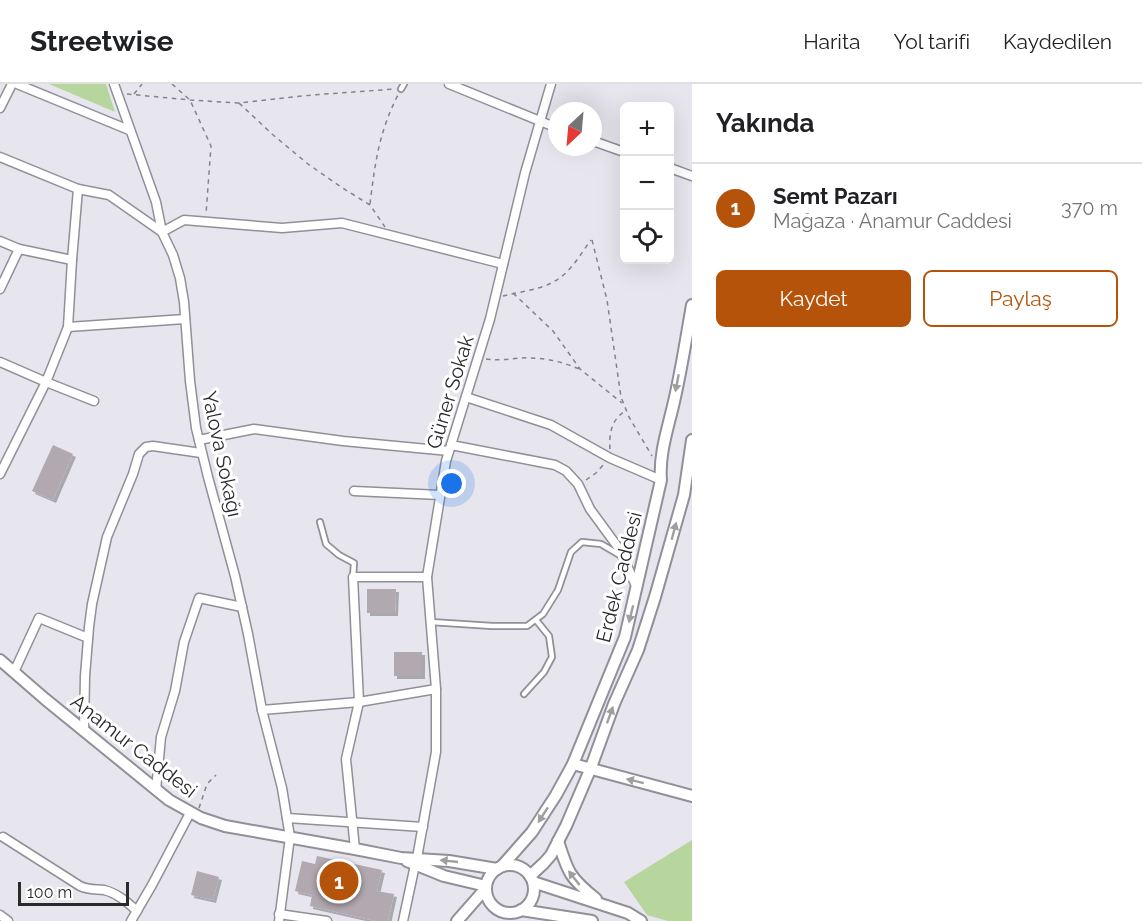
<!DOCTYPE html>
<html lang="tr">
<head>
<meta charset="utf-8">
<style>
  body { margin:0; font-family:Raleway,sans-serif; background:#f2f2f2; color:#202124 }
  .controls { position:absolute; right:18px; top:18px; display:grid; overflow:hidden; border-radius:9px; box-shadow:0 6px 24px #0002 }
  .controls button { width:54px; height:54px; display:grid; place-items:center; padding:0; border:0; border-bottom:2px solid #e0e0e0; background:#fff; color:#202124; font:30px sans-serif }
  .compass { position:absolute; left:548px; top:18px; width:54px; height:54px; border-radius:50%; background:#fff; box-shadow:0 6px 24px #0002; rotate:206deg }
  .scale { position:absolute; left:18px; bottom:15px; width:111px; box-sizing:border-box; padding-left:6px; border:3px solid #2a292c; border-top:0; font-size:16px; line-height:21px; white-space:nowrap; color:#2a292c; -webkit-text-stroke:4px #fff; paint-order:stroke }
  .you { position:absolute; left:452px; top:400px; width:21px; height:21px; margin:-15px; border:4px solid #fff; border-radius:50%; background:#1a73e8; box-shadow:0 0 0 9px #1a73e833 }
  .badge { display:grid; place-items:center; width:39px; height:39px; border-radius:50%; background:#b45309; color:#fff; font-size:20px; font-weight:700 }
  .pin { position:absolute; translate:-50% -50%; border:3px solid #fff; box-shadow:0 2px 6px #0006 }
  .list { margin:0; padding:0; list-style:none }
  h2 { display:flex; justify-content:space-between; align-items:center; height:78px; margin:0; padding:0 24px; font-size:26px }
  h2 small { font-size:20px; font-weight:400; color:#757577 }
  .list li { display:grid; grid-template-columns:39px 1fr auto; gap:18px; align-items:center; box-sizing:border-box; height:90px; padding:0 24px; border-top:2px solid #e0e0e0 }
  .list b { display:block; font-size:22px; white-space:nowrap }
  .list p { margin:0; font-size:20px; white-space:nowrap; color:#757577 }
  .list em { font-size:20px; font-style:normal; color:#757577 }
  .actions { display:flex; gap:12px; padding:18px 24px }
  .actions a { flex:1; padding:14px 0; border:2px solid #b45309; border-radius:9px; text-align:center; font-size:21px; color:#b45309 }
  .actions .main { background:#b45309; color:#fff }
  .icon { flex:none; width:33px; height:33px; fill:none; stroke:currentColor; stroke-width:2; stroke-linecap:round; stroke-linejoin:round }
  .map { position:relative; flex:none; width:692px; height:837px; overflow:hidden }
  header { display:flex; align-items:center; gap:36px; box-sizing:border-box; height:84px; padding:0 30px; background:#fff; border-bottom:2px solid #e0e0e0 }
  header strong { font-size:28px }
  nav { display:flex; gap:33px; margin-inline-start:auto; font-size:21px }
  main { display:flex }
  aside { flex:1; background:#fff }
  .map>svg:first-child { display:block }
</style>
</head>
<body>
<header>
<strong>Streetwise</strong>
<nav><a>Harita</a><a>Yol tarifi</a><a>Kaydedilen</a></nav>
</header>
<main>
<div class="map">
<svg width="692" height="837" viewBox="0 0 692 837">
  <defs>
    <filter id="shadow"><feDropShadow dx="3" dy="3" stdDeviation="0" flood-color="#0004"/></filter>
  </defs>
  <rect width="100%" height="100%" fill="#e7e5ee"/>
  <g fill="#b7d69e">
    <path d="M 49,0 L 106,0 L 115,28 Z"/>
    <path d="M 692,756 L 692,837 L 668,837 L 647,831 L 624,798 Z"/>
  </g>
  <g fill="#b1a9af" filter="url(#shadow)">
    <path d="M 53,361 L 73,370 L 53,416 L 32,407 Z"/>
    <path d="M 367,505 L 396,505 L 395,529 L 367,529 Z"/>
    <rect x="394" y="568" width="28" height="24"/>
    <path d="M 317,772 L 382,786 L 377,807 L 394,810 L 388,837 L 376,837 L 310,822 L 312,811 L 295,807 L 302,777 L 315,780 Z"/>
    <path d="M 197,787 L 219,793 L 213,816 L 191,811 Z"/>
  </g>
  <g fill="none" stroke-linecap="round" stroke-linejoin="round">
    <defs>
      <g id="service">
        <path d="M 401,5 L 404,0"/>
        <path d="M 320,438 L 326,460 L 339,471 L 354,479 L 353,493"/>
        <path d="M 431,538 L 492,542 L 527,542 L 543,530 L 558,506 L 571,468 L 582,458 L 601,460 L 623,473"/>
        <path d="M 524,610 L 544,588 L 552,573 L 549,552 L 536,536"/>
      </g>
      <g id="minor">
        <path d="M 17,0 L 129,46"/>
        <path d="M 114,0 L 156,118 L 162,148 L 173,171 L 180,194 L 184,218 L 190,297 L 196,344 L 208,393 L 235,492 L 248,550 L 262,626 L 282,704 L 290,753 L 279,837"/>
        <path d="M 449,0 L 557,44"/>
        <path d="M 0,24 L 12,0"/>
        <path d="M 593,57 L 624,68"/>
        <path d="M 0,73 L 78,105 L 109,111 L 162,148 L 184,136 L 282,144 L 342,139 L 503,180"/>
        <path d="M 670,84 L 692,92"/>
        <path d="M 0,157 L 19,165 L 0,205"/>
        <path d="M 19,165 L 72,176"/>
        <path d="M 68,243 L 185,235"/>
        <path d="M 0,278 L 46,298 L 94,317"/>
        <path d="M 466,313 L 551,341 L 610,374 L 661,396"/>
        <path d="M 199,356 L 254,345 L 343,357 L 449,367"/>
        <path d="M 451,361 L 555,381 L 566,387 L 578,400 L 590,425 L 620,466 L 637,504"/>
        <path d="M 0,390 L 46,298 L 68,243 L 72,176 L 78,105"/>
        <path d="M 354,407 L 440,411"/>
        <path d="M 14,588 L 39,534 L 88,554"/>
        <path d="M 262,626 L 359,618 L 436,605"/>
        <path d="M 84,647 L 85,592 L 89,543 L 92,520 L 107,453 L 133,390 L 139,370 L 146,363 L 153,362 L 201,369"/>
        <path d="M 156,706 L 161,653 L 175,607 L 184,558 L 199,514 L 242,523"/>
        <path d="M 287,734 L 423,743"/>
        <path d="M 3,753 L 80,802 C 88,806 95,805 104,806 C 117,809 128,819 137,827"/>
        <path d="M 355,765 L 346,675 L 359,618 L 353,493 L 427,493"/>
        <path d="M 417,774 L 436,668 L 436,605 L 427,493 L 446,377 L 490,235 L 525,89 L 551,0"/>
        <path d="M 279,830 L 327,837"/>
        <path d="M 0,831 L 8,837"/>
        <path d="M 131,837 L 152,801 L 190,729"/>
        <path d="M 403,837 L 415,781"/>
      </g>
      <g id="tertiary">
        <path d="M 0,576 L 45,615 L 169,716 L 201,734 L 225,742 L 355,765 L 401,774 L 449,777 L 497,785"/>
        <path d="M 573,680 L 692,712"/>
        <path d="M 558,757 C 568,789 570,794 596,815"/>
        <path d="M 407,777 L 444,792 L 486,802"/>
        <circle cx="510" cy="805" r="24"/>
        <path d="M 502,782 L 532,748 L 556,711 L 573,680 L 625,553 L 661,396 C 659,371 667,347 673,322 C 681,289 686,255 692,221"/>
        <path d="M 530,792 L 544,779 L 551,771 L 566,742 L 590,686 L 614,620 L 638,566 L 655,513 L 684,411 L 692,356"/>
        <path d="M 533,798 L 628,829 L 641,837"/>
        <path d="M 521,826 L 592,837"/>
        <path d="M 457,837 L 486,804"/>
      </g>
    </defs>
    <use href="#service" stroke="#918f97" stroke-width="8"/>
    <use href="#minor" stroke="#918f97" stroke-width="11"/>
    <use href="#tertiary" stroke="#918f97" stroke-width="14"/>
    <g stroke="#848389" stroke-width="1.5" stroke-dasharray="4.5 4.5" stroke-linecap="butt">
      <path d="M 172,0 L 190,16 L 211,62 L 206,130"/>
      <path d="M 127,10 L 190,16 L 238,19 L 312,11 L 395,5"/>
      <path d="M 134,10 L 142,0"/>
      <path d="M 239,19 L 272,50 L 308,80 L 341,103 L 370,121 L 385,143"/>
      <path d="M 370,120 C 375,79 379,47 399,9"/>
      <path d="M 592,156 L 607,216 L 621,313 L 629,333 L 652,372"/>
      <path d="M 513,209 L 553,247 L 580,285 L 622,319"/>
      <path d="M 503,212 C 522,207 544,206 561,193 C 573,184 582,168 591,156"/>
      <path d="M 486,275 C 498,277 509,275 521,274 C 541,273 561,277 579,285"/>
      <path d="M 610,365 C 609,350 611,336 625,327"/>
      <path d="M 586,396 L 596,389 L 605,379"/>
      <path d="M 199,724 L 207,700 L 216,691"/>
    </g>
    <use href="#service" stroke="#fff" stroke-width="4.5"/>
    <use href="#minor" stroke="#fff" stroke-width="8"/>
    <use href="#tertiary" stroke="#fff" stroke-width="10"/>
  </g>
  <defs><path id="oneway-solid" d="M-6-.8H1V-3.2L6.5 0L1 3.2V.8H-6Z" transform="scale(1.5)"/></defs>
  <g fill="#9f9fa0">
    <use href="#oneway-solid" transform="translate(677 299) rotate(101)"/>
    <use href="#oneway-solid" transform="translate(674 447) rotate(-75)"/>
    <use href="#oneway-solid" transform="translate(631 530) rotate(104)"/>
    <use href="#oneway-solid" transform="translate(610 631) rotate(-70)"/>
    <use href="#oneway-solid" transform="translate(635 697) rotate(-166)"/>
    <use href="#oneway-solid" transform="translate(543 731) rotate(123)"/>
    <use href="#oneway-solid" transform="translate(449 777) rotate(-174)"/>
    <use href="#oneway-solid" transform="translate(574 794) rotate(-128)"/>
  </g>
  <g text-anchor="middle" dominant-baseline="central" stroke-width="6" stroke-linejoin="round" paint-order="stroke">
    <g font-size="20" fill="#2a292c" stroke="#fff">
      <text transform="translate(450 308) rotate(-73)">Güner Sokak</text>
      <text transform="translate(222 370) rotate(78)">Yalova Sokağı</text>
      <text transform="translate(619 493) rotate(-76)">Erdek Caddesi</text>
      <text transform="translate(134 662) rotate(38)">Anamur Caddesi</text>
    </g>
  </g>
</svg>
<div class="controls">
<button>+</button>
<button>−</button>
<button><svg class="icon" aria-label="locate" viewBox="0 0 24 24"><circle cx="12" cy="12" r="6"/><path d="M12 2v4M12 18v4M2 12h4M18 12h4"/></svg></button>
</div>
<svg class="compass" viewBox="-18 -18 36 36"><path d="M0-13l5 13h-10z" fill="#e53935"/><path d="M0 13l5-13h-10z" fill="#757577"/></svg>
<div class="scale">100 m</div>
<div class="you"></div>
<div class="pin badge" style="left:339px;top:797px">1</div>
</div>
<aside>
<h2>Yakında<small></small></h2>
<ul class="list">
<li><span class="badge">1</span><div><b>Semt Pazarı</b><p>Mağaza · Anamur Caddesi</p></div><em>370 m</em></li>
</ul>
<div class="actions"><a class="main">Kaydet</a><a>Paylaş</a></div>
</aside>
</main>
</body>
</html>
